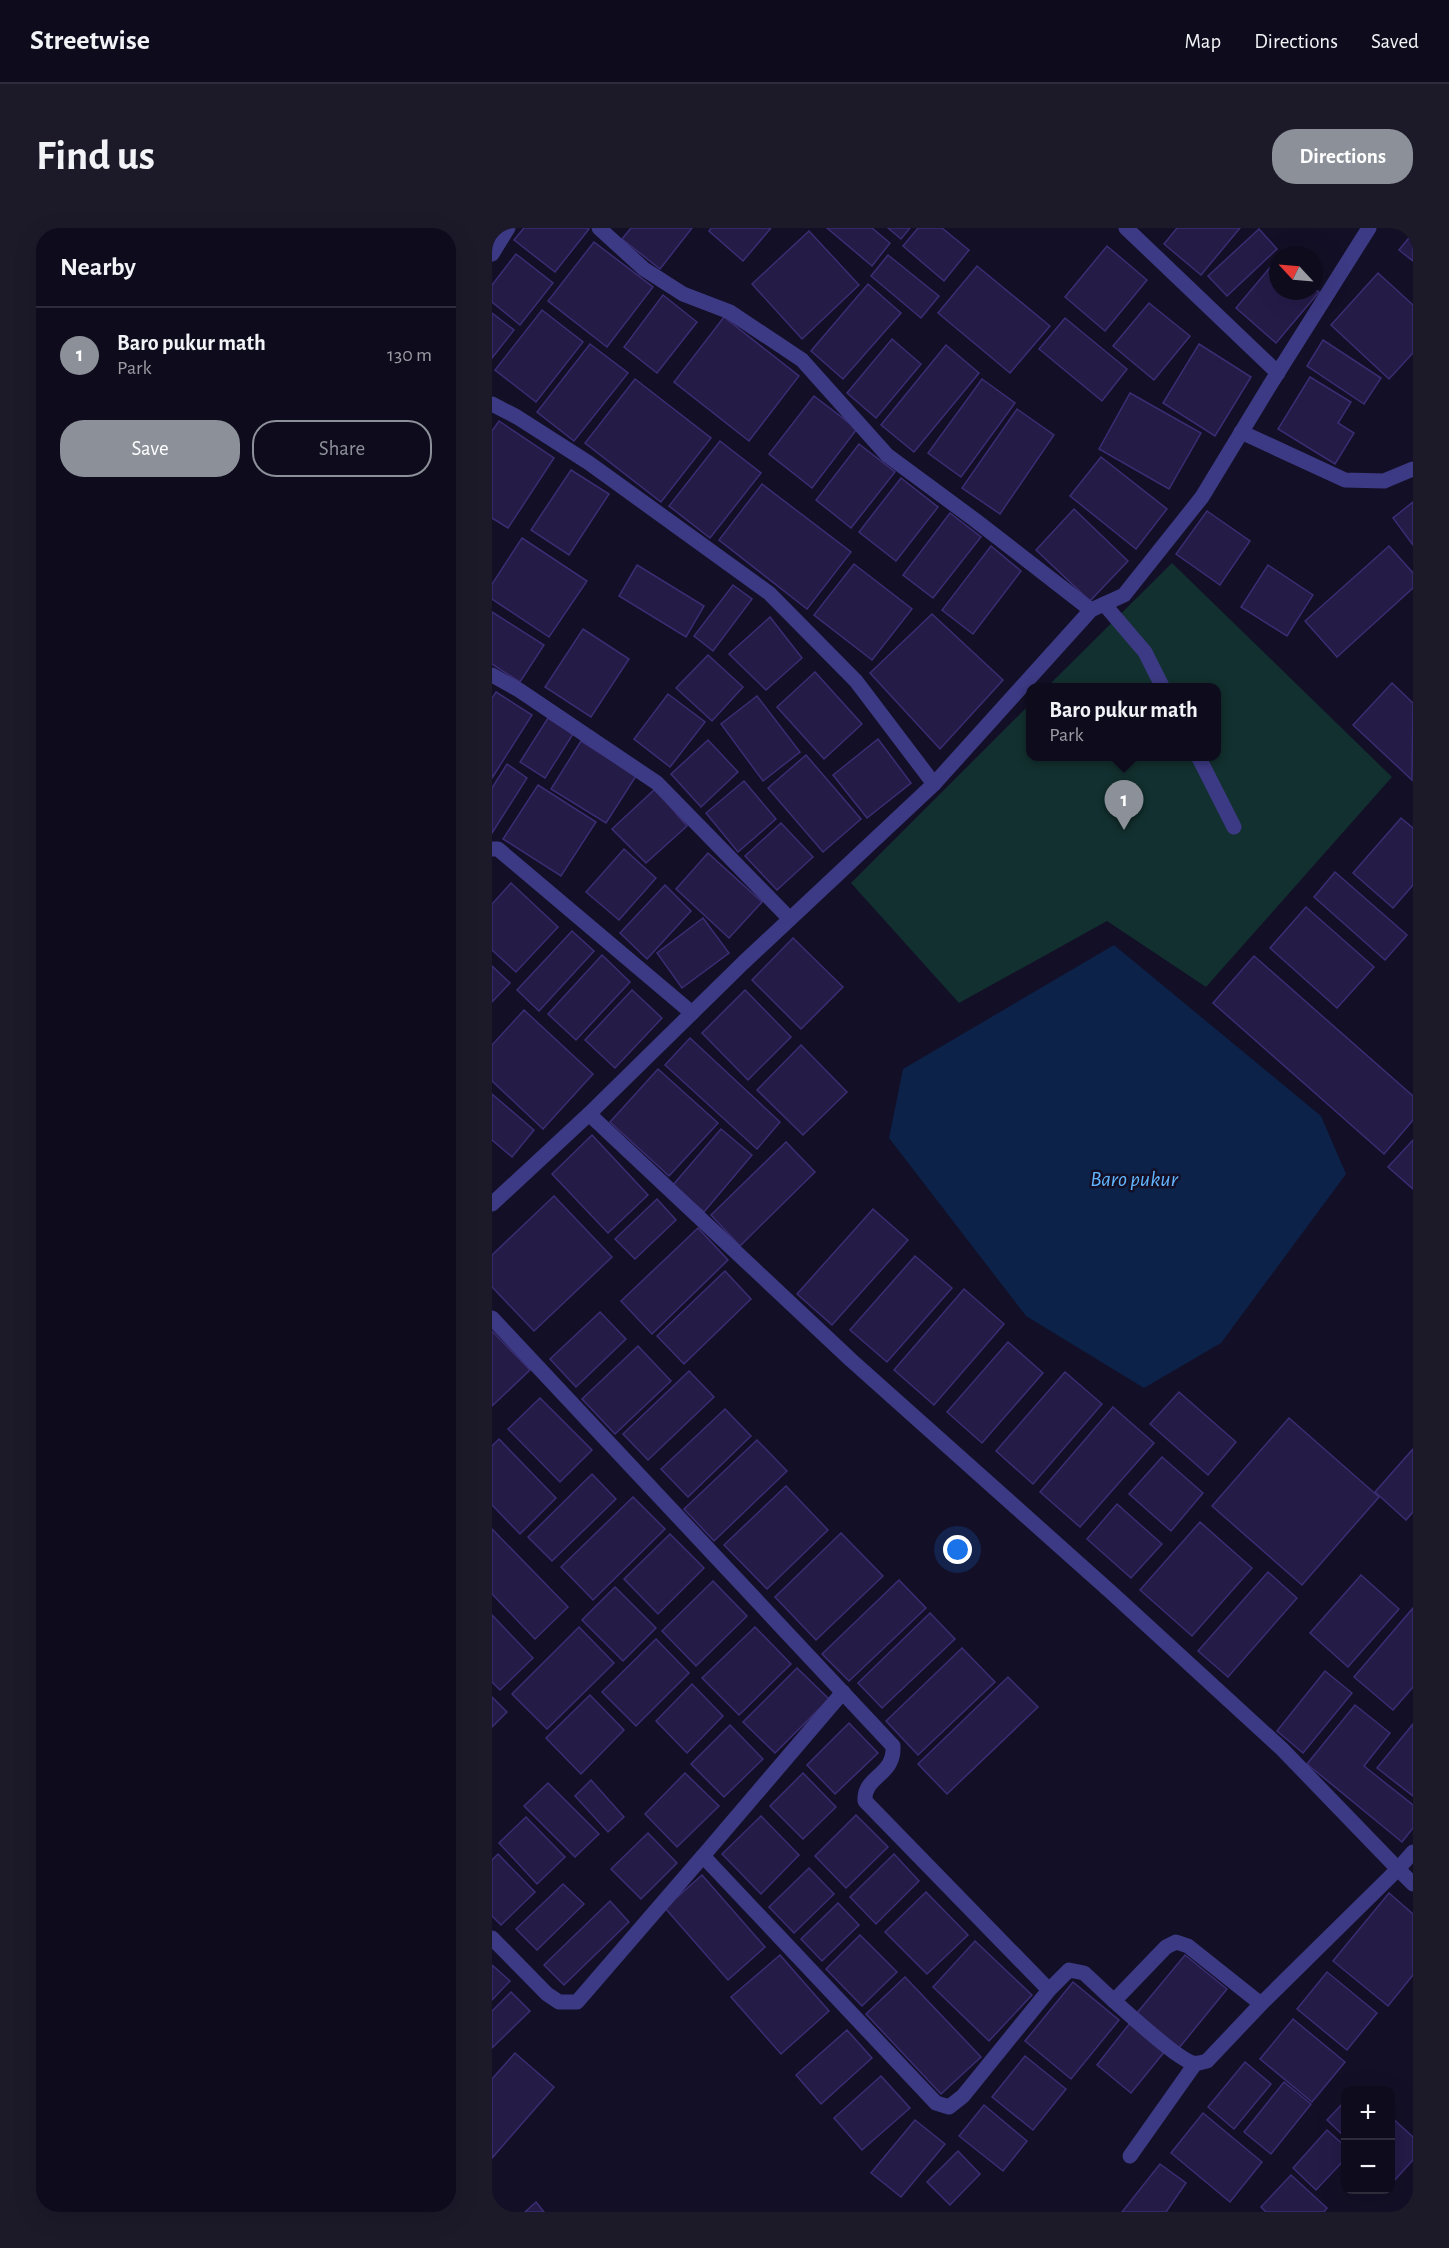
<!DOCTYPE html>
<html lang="en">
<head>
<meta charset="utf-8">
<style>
  body { margin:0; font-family:"Alegreya Sans",sans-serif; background:#1c1929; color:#f1f3f6 }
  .controls { position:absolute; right:18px; bottom:18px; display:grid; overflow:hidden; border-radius:12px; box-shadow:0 6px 24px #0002 }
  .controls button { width:54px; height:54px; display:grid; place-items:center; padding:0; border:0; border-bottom:2px solid #2e2b3b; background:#0e0b1c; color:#f1f3f6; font:30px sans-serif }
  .compass { position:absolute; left:777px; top:18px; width:54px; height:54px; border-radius:50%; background:#0e0b1c; box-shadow:0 6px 24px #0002; rotate:296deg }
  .you { position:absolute; left:466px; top:1322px; width:21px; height:21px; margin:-15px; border:4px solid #fff; border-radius:50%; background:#1a73e8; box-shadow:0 0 0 9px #1a73e833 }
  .badge { display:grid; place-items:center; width:39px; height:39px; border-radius:50%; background:#8c9099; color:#fff; font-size:20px; font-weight:700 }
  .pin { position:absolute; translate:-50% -50px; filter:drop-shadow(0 2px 3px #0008) }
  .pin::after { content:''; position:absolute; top:32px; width:21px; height:18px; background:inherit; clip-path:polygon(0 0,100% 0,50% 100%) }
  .popup { position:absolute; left:534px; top:455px; width:195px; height:78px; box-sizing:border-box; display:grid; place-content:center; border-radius:12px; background:#0e0b1c; filter:drop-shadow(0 2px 4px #0005); font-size:20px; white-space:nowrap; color:#9b9ba3 }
  .popup b { font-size:22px; color:#f1f3f6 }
  .popup::after { content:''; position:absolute; left:50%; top:100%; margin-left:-12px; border:12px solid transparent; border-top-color:#0e0b1c }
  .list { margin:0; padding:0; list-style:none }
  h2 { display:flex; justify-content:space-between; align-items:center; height:78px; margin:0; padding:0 24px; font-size:26px }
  h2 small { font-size:20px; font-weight:400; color:#9b9ba3 }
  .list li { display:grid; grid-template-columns:39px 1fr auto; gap:18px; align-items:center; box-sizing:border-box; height:96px; padding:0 24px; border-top:2px solid #2e2b3b }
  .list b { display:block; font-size:22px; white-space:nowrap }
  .list p { margin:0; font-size:20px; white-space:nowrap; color:#9b9ba3 }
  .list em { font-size:20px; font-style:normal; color:#9b9ba3 }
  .actions { display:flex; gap:12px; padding:18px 24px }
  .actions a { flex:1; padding:14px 0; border:2px solid #8c9099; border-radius:24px; text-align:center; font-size:21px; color:#8c9099 }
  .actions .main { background:#8c9099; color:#fff }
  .map { position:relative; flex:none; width:921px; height:1984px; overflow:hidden; border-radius:24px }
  header { display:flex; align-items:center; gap:36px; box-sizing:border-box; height:84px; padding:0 30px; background:#0e0b1c; border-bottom:2px solid #2e2b3b }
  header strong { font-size:28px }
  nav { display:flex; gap:33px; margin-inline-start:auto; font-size:21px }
  .intro { display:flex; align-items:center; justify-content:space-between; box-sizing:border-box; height:144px; padding:0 36px }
  h1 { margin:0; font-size:42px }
  .button { padding:15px 27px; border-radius:24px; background:#8c9099; color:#fff; font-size:21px; font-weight:700 }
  main { display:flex; gap:36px; padding:0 36px }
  aside { flex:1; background:#0e0b1c; border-radius:24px; box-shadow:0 6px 24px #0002 }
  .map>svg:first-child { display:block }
</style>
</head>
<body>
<header>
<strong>Streetwise</strong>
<nav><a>Map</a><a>Directions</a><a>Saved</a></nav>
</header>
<div class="intro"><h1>Find us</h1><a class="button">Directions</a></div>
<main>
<aside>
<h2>Nearby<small></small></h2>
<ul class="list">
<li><span class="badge">1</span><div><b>Baro pukur math</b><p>Park</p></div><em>130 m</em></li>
</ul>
<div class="actions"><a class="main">Save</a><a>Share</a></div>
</aside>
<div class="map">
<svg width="921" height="1984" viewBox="0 0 921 1984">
  <rect width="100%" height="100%" fill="#130f26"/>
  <path fill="#12302f" d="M 680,335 L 900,549 L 714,759 L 615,693 L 467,775 L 359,655 L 539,475 L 539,528 L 725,528 L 725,460 L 555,459 Z"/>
  <path fill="#0c2248" d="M 622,717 L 829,888 L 854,946 L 729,1115 L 652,1160 L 534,1088 L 397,910 L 411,841 Z"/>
  <g fill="#241b47" stroke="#3b2d73" stroke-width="1.5">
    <path d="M 32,0 L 95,0 L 97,1 L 63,44 L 22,12 Z"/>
    <path d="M 139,0 L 200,0 L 168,41 L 130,11 Z"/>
    <path d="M 219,0 L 279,0 L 251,33 L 217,3 Z"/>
    <path d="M 335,0 L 380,0 L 398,15 L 380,38 Z"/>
    <path d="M 396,0 L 418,0 L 409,11 Z"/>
    <path d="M 426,0 L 450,0 L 477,22 L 452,53 L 411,18 Z"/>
    <path d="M 685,0 L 748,0 L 709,47 L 672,16 Z"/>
    <path d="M 767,1 L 785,21 L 735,68 L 716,48 Z"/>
    <path d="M 317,3 L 367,57 L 310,111 L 260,56 Z"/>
    <path d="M 921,5 L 921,33 L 907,22 Z"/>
    <path d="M 102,14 L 161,59 L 115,119 L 56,73 Z"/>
    <path d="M 615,18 L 655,52 L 613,103 L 573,69 Z"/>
    <path d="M 24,26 L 61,55 L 28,97 L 0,74 L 0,57 Z"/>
    <path d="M 396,27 L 447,68 L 429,90 L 379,48 Z"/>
    <path d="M 786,30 L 786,63 L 822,63 L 822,60 L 827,64 L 784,115 L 744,80 Z"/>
    <path d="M 485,38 L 558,98 L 518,145 L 446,85 Z"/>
    <path d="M 886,45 L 921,77 L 921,125 L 897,151 L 839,97 Z"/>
    <path d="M 376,56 L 409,85 L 351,151 L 319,123 Z"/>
    <path d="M 171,67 L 205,94 L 165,145 L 132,119 Z"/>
    <path d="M 657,75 L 698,108 L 662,152 L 621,118 Z"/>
    <path d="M 50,82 L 91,114 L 44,174 L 3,142 Z"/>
    <path d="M 0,85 L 22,102 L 0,130 Z"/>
    <path d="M 232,89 L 307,148 L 257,213 L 182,154 Z"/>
    <path d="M 573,90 L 635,141 L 610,173 L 547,121 Z"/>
    <path d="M 400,111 L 429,136 L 384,190 L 355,165 Z"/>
    <path d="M 831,112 L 889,150 L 872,176 L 815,138 Z"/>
    <path d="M 98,116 L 136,145 L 82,213 L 45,184 Z"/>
    <path d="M 707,116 L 759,149 L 723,208 L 671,175 Z"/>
    <path d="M 454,117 L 487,145 L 422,224 L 389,197 Z"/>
    <path d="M 818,149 L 859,174 L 846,195 L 862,205 L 843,236 L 786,201 Z"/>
    <path d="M 143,151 L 219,210 L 169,274 L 93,215 Z"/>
    <path d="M 490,151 L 523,175 L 469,249 L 436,225 Z"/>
    <path d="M 638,165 L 709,205 L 677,261 L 607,221 Z"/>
    <path d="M 322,168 L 365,201 L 320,260 L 277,226 Z"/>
    <path d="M 525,181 L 562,207 L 508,286 L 470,260 Z"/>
    <path d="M 7,193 L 62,230 L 16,300 L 0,290 L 0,203 Z"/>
    <path d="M 228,213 L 269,245 L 218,310 L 177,278 Z"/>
    <path d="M 367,216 L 403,244 L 359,300 L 324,272 Z"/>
    <path d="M 609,229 L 675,281 L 644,321 L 578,268 Z"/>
    <path d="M 79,242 L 117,266 L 77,327 L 39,302 Z"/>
    <path d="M 409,250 L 446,279 L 404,333 L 367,304 Z"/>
    <path d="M 270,256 L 359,324 L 315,381 L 227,312 Z"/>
    <path d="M 921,274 L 921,317 L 901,290 Z"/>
    <path d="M 582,281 L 636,333 L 598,373 L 544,322 Z"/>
    <path d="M 715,283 L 758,313 L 728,357 L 684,326 Z"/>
    <path d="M 458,285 L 489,309 L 441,370 L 411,347 Z"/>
    <path d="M 30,310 L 95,353 L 57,409 L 0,371 L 0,356 Z"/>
    <path d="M 499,318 L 529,343 L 481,406 L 450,382 Z"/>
    <path d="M 897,318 L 921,345 L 921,360 L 845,429 L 813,393 Z"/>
    <path d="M 362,336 L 420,381 L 380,432 L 322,387 Z"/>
    <path d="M 145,337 L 212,378 L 194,409 L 127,368 Z"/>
    <path d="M 776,337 L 821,367 L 795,408 L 749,379 Z"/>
    <path d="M 241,357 L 260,371 L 221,423 L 202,408 Z"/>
    <path d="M 0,384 L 52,417 L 28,454 L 0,436 Z"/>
    <path d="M 440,386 L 511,452 L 448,521 L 378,445 Z"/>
    <path d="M 278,389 L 310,430 L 274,462 L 237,426 Z"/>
    <path d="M 91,401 L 137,431 L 99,489 L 53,459 Z"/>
    <path d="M 216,427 L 251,459 L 220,493 L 184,460 Z"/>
    <path d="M 323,444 L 370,496 L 332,531 L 285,479 Z"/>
    <path d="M 900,455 L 921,475 L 920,552 L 861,497 Z"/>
    <path d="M 4,464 L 40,487 L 0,550 L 0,470 Z"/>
    <path d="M 176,466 L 213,494 L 178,539 L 142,511 Z"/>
    <path d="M 265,468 L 308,524 L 271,553 L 229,496 Z"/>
    <path d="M 56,490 L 81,506 L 53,550 L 28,534 Z"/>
    <path d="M 386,511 L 419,555 L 375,590 L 341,547 Z"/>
    <path d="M 216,512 L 246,544 L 209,579 L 179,546 Z"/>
    <path d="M 89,513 L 144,548 L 114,595 L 59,561 Z"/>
    <path d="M 314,527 L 369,591 L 331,624 L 276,560 Z"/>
    <path d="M 15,536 L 35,550 L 0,605 L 0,560 Z"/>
    <path d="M 252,553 L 284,591 L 246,624 L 214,585 Z"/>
    <path d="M 46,557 L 104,594 L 69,648 L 11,611 Z"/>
    <path d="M 163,561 L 195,598 L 154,635 L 120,601 Z"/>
    <path d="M 909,590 L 921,600 L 921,657 L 901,680 L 861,645 Z"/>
    <path d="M 289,595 L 321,629 L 285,662 L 253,628 Z"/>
    <path d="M 132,621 L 164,650 L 127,692 L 94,664 Z"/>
    <path d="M 216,625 L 270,674 L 237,710 L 184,661 Z"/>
    <path d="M 843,644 L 915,707 L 893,732 L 822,669 Z"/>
    <path d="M 19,655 L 66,699 L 24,744 L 0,722 L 0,676 Z"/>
    <path d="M 173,657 L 199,683 L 155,731 L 128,705 Z"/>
    <path d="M 814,679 L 882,739 L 845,780 L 778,720 Z"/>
    <path d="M 211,690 L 237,725 L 190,760 L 165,725 Z"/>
    <path d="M 80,703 L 102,723 L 47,783 L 25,762 Z"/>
    <path d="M 301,710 L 351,759 L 309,801 L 260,752 Z"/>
    <path d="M 110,727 L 138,754 L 84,812 L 56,786 Z"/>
    <path d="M 762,728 L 921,868 L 921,892 L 892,926 L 721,775 Z"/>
    <path d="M 0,738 L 18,755 L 0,774 Z"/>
    <path d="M 140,762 L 170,790 L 123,840 L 93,812 Z"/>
    <path d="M 253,762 L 299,809 L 256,852 L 210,805 Z"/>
    <path d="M 32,782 L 101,846 L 51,901 L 0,853 L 0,817 Z"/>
    <path d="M 198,810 L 288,894 L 265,921 L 173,837 Z"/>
    <path d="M 309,817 L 355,864 L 311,907 L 265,862 Z"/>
    <path d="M 166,841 L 226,895 L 177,948 L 118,894 Z"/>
    <path d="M 0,866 L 42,902 L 20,929 L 0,912 Z"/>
    <path d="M 229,901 L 260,927 L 212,984 L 181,957 Z"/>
    <path d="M 100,907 L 156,967 L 116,1005 L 60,946 Z"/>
    <path d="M 921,912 L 921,961 L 896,939 Z"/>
    <path d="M 294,914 L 323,944 L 248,1018 L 219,987 Z"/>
    <path d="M 62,968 L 120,1029 L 42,1103 L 0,1059 L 0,1027 Z"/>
    <path d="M 165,971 L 184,992 L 143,1031 L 123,1011 Z"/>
    <path d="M 381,981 L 416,1012 L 340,1097 L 305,1066 Z"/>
    <path d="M 206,1000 L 236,1032 L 160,1106 L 129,1073 Z"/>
    <path d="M 423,1028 L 460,1060 L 395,1134 L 358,1102 Z"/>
    <path d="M 233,1043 L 259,1071 L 192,1136 L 165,1108 Z"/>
    <path d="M 472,1061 L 512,1096 L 442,1177 L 402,1142 Z"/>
    <path d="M 108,1084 L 134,1111 L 84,1159 L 58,1131 Z"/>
    <path d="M 0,1103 L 38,1142 L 0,1178 Z"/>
    <path d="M 516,1114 L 551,1145 L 490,1215 L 455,1184 Z"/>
    <path d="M 146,1118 L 179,1153 L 123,1206 L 90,1171 Z"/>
    <path d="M 197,1143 L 222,1169 L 156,1232 L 131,1206 Z"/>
    <path d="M 573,1144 L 610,1176 L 541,1256 L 504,1223 Z"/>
    <path d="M 687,1164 L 744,1214 L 716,1247 L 658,1196 Z"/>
    <path d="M 48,1170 L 100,1222 L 68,1254 L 16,1201 Z"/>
    <path d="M 621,1179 L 662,1215 L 588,1299 L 548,1264 Z"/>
    <path d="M 233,1181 L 259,1208 L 196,1269 L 169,1241 Z"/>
    <path d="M 797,1190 L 887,1269 L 810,1357 L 720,1278 Z"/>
    <path d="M 7,1211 L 64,1270 L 28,1306 L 0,1277 L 0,1218 Z"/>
    <path d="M 265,1212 L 295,1243 L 222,1313 L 192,1281 Z"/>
    <path d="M 921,1221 L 921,1284 L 914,1292 L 883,1264 Z"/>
    <path d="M 670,1229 L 711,1265 L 679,1303 L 637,1266 Z"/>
    <path d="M 100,1246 L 124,1271 L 60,1333 L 36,1309 Z"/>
    <path d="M 294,1258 L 336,1302 L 275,1361 L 232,1317 Z"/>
    <path d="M 141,1269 L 173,1301 L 101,1372 L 69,1339 Z"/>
    <path d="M 625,1276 L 670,1316 L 639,1350 L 595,1311 Z"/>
    <path d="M 708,1294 L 760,1340 L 700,1408 L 648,1362 Z"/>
    <path d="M 0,1301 L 76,1379 L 43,1411 L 0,1366 Z"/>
    <path d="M 349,1305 L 391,1348 L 324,1412 L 283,1369 Z"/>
    <path d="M 178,1306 L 212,1340 L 166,1386 L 132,1351 Z"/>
    <path d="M 776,1344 L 805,1370 L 736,1449 L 706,1423 Z"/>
    <path d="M 869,1347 L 907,1381 L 856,1439 L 818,1405 Z"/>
    <path d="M 407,1352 L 434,1380 L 357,1453 L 330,1426 Z"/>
    <path d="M 221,1353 L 255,1388 L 204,1438 L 170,1403 Z"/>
    <path d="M 123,1359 L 164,1400 L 131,1433 L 90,1392 Z"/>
    <path d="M 921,1380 L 921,1459 L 901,1482 L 862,1449 Z"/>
    <path d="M 438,1385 L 463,1411 L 390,1480 L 366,1455 Z"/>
    <path d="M 0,1387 L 41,1430 L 8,1462 L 0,1454 Z"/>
    <path d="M 87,1399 L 122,1435 L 55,1501 L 20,1466 Z"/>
    <path d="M 263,1399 L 299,1436 L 247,1487 L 210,1450 Z"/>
    <path d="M 164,1411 L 197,1445 L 144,1498 L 110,1464 Z"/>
    <path d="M 470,1420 L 503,1454 L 426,1527 L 394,1493 Z"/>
    <path d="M 305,1440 L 337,1471 L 283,1525 L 251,1494 Z"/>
    <path d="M 833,1443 L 860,1465 L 811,1525 L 785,1503 Z"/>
    <path d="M 516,1449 L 546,1479 L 455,1566 L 426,1536 Z"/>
    <path d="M 200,1456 L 231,1488 L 195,1525 L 164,1493 Z"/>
    <path d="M 98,1467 L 132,1502 L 89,1546 L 54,1510 Z"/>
    <path d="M 0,1469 L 15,1484 L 0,1499 Z"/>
    <path d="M 863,1477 L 898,1505 L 872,1538 L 921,1577 L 921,1600 L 910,1614 L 815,1536 Z"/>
    <path d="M 357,1495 L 386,1525 L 343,1566 L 315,1537 Z"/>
    <path d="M 921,1496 L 921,1568 L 885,1540 Z"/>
    <path d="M 238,1497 L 271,1531 L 232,1569 L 199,1536 Z"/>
    <path d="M 193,1545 L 227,1578 L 185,1619 L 153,1586 Z"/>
    <path d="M 311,1545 L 344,1579 L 311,1611 L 278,1578 Z"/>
    <path d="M 99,1552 L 132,1589 L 116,1604 L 83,1568 Z"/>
    <path d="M 56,1555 L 107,1606 L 83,1629 L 32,1578 Z"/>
    <path d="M 364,1587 L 396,1619 L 354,1660 L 323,1628 Z"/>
    <path d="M 269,1588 L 307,1627 L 269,1666 L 230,1626 Z"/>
    <path d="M 34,1589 L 73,1629 L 45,1656 L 7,1615 Z"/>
    <path d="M 156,1605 L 185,1635 L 149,1671 L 119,1641 Z"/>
    <path d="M 6,1626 L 43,1664 L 9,1697 L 0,1688 L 0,1632 Z"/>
    <path d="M 402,1626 L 427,1653 L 384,1696 L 358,1669 Z"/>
    <path d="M 317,1640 L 342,1666 L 302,1705 L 277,1679 Z"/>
    <path d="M 210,1647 L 273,1719 L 236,1752 L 173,1680 Z"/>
    <path d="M 71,1656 L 92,1676 L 45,1722 L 24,1701 Z"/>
    <path d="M 434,1664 L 476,1707 L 435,1746 L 393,1704 Z"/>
    <path d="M 897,1665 L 921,1686 L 921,1747 L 896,1778 L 841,1733 Z"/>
    <path d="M 118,1673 L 137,1694 L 72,1757 L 52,1737 Z"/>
    <path d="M 346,1675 L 367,1697 L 330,1733 L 309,1711 Z"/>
    <path d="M 368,1707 L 405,1744 L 370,1778 L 334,1741 Z"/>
    <path d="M 483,1713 L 540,1767 L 497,1813 L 441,1759 Z"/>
    <path d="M 288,1727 L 337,1783 L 289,1826 L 239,1769 Z"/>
    <path d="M 693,1727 L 735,1761 L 687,1820 L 645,1785 Z"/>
    <path d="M 0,1737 L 18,1753 L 0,1772 Z"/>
    <path d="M 835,1744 L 885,1785 L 855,1822 L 805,1781 Z"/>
    <path d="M 413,1749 L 489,1829 L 449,1866 L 374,1786 Z"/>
    <path d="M 581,1754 L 627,1792 L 579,1851 L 533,1813 Z"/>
    <path d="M 19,1764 L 38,1783 L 0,1820 L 0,1783 Z"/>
    <path d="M 801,1791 L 853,1834 L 820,1874 L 768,1831 Z"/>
    <path d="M 638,1795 L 673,1823 L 639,1865 L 605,1837 Z"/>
    <path d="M 355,1802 L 380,1830 L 329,1876 L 304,1847 Z"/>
    <path d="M 23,1825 L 62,1859 L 0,1930 L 0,1851 Z"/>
    <path d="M 533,1828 L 574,1861 L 541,1902 L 500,1869 Z"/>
    <path d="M 753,1834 L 779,1856 L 742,1901 L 716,1879 Z"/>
    <path d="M 389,1848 L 418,1880 L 370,1922 L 342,1890 Z"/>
    <path d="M 792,1854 L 819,1876 L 779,1926 L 752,1904 Z"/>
    <path d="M 854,1872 L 854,1910 L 835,1892 Z"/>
    <path d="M 492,1877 L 535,1913 L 511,1943 L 467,1908 Z"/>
    <path d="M 711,1885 L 770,1934 L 738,1974 L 679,1925 Z"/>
    <path d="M 898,1888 L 921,1909 L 921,1932 L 901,1954 L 898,1952 Z"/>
    <path d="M 423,1892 L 453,1916 L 409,1969 L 379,1945 Z"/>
    <path d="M 835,1902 L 854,1919 L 854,1930 L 824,1962 L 801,1940 Z"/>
    <path d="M 466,1923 L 488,1946 L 458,1977 L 435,1954 Z"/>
    <path d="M 668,1936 L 694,1955 L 674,1984 L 630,1984 Z"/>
    <path d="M 799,1947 L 835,1980 L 832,1984 L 774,1984 L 769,1979 Z"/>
    <path d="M 44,1974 L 52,1984 L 33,1984 Z"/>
  </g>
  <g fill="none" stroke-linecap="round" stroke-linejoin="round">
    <g stroke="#3d3a85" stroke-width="15">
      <path d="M 612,376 L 653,424 L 671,460"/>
      <path d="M 706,528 L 742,599"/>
    </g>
    <g stroke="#3d3a85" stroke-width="15">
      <path d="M 107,0 L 152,41 L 191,66 L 238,84 L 310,132 L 395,227 L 483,292 L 599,382"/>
      <path d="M 634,0 L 786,145"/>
      <path d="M 0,26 L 16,0"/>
      <path d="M 0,176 L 25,189 L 97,235 L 277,365 L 364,453 L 442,556"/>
      <path d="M 749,204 L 853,252 L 892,253 L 921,241"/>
      <path d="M 0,447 L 27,462 L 165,555 L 298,691"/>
      <path d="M 0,621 L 6,621 L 200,785"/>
      <path d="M 97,886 L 359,1132 L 621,1366 L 790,1521 L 906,1641 L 769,1776 L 696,1718 L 684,1714 L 674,1719 L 622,1773 L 592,1745 L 577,1742 L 557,1762 L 471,1868 L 457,1879 L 444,1875 L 211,1628 L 351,1464"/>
      <path d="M 0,976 L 97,886 L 251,735 L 442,556 L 599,382 L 632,367 L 710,269 L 778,157 L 877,0"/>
      <path d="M 0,1090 L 401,1518 C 403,1548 371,1548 373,1573 L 557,1762"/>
      <path d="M 921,1624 L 906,1641 L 921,1656"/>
      <path d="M 0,1710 L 55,1766 L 67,1774 L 85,1774 L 211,1628"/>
      <path d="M 622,1773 C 637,1786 685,1831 701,1835 C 706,1836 711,1834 715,1833 L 769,1776"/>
      <path d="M 638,1928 L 703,1836"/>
    </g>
  </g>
  <g text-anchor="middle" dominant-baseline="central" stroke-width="5" stroke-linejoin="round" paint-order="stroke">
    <g font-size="22" font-style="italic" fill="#62b6ff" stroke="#130f26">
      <text x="642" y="951">Baro pukur</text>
    </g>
  </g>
</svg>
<div class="controls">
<button>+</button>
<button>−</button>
</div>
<svg class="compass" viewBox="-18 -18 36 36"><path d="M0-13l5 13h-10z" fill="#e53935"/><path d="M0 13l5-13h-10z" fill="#9b9ba3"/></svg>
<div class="you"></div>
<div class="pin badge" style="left:632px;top:602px">1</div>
<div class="popup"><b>Baro pukur math</b>Park</div>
</div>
</main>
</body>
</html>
